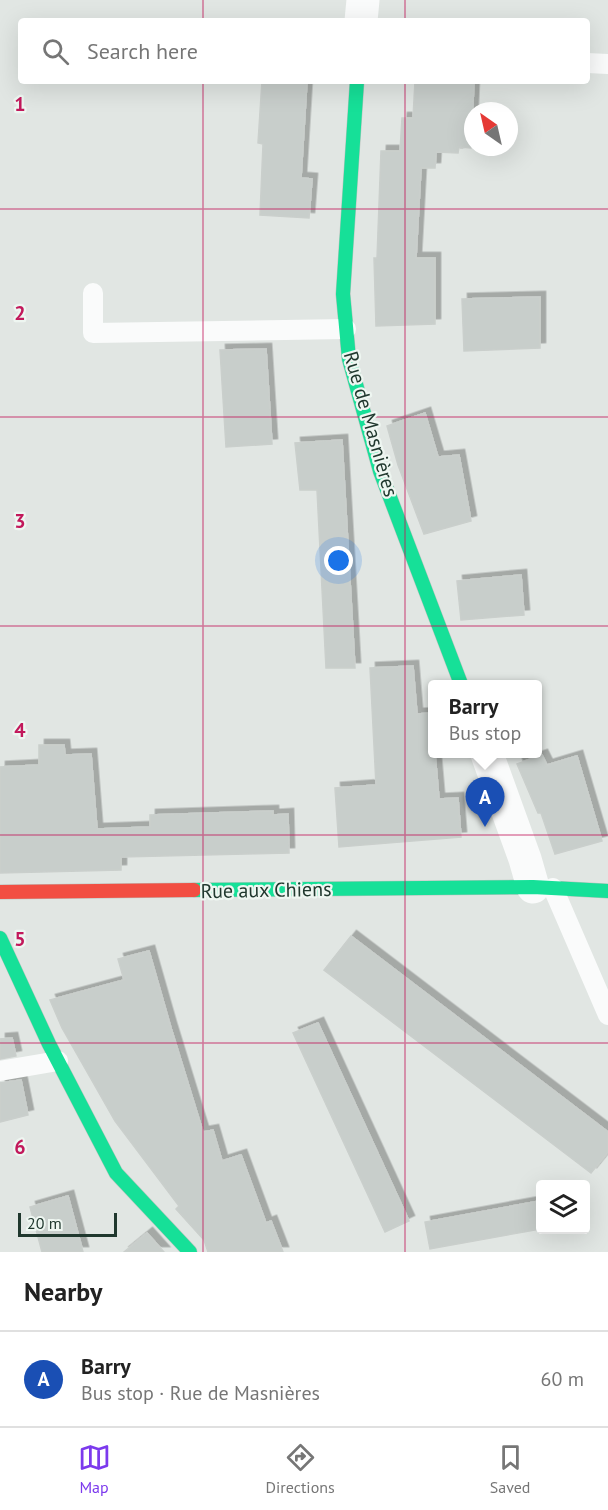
<!DOCTYPE html>
<html lang="en">
<head>
<meta charset="utf-8">
<style>
  body { margin:0; font-family:"PT Sans",sans-serif; background:#f2f2f2; color:#222 }
  .controls { position:absolute; right:18px; bottom:18px; display:grid; overflow:hidden; border-radius:6px; box-shadow:0 6px 24px #0002 }
  .controls button { width:54px; height:54px; display:grid; place-items:center; padding:0; border:0; border-bottom:2px solid #e0e0e0; background:#fff; color:#222; font:30px sans-serif }
  .compass { position:absolute; left:464px; top:102px; width:54px; height:54px; border-radius:50%; background:#fff; box-shadow:0 6px 24px #0002; rotate:326deg }
  .scale { position:absolute; left:18px; bottom:15px; width:99px; box-sizing:border-box; padding-left:6px; border:3px solid #20382e; border-top:0; font-size:16px; line-height:21px; white-space:nowrap; color:#20382e; -webkit-text-stroke:4px #eef6f1; paint-order:stroke }
  .you { position:absolute; left:339px; top:561px; width:21px; height:21px; margin:-15px; border:4px solid #fff; border-radius:50%; background:#1a73e8; box-shadow:0 0 0 9px #1a73e833 }
  .badge { display:grid; place-items:center; width:39px; height:39px; border-radius:50%; background:#7c3aed; color:#fff; font-size:20px; font-weight:700 }
  .pin { position:absolute; translate:-50% -50px; filter:drop-shadow(0 2px 3px #0008) }
  .pin::after { content:''; position:absolute; top:32px; width:21px; height:18px; background:inherit; clip-path:polygon(0 0,100% 0,50% 100%) }
  .popup { position:absolute; left:428px; top:680px; width:114px; height:78px; box-sizing:border-box; display:grid; place-content:center; border-radius:6px; background:#fff; filter:drop-shadow(0 2px 4px #0005); font-size:20px; white-space:nowrap; color:#767676 }
  .popup b { font-size:22px; color:#222 }
  .popup::after { content:''; position:absolute; left:50%; top:100%; margin-left:-12px; border:12px solid transparent; border-top-color:#fff }
  .list { margin:0; padding:0; list-style:none }
  h2 { display:flex; justify-content:space-between; align-items:center; height:78px; margin:0; padding:0 24px; font-size:26px }
  h2 small { font-size:20px; font-weight:400; color:#767676 }
  .list li { display:grid; grid-template-columns:39px 1fr auto; gap:18px; align-items:center; box-sizing:border-box; height:96px; padding:0 24px; border-top:2px solid #e0e0e0 }
  .list b { display:block; font-size:22px; white-space:nowrap }
  .list p { margin:0; font-size:20px; white-space:nowrap; color:#767676 }
  .list em { font-size:20px; font-style:normal; color:#767676 }
  .icon { flex:none; width:33px; height:33px; fill:none; stroke:currentColor; stroke-width:2; stroke-linecap:round; stroke-linejoin:round }
  .map { position:relative; flex:none; width:608px; height:1252px; overflow:hidden }
  .search { position:absolute; background:#fff; box-shadow:0 6px 24px #0002; left:18px; right:18px; top:18px; height:66px; display:flex; align-items:center; gap:15px; box-sizing:border-box; padding:0 21px; border-radius:6px; color:#767676; font-size:22px }
  .sheet { height:174px; background:#fff }
  nav { display:flex; justify-content:space-around; align-items:center; box-sizing:border-box; height:84px; border-top:2px solid #e0e0e0; background:#fff; font-size:16px; color:#767676 }
  nav a { display:grid; justify-items:center; gap:3px }
  nav .on { color:#7c3aed }
  .map>svg:first-child { display:block }
</style>
</head>
<body>
<div class="map">
<svg width="608" height="1252" viewBox="0 0 608 1252">
  <defs>
    <filter id="shadow"><feDropShadow dx="5.5" dy="-5.5" stdDeviation="0" flood-color="#0004"/></filter>
  </defs>
  <rect width="100%" height="100%" fill="#e1e6e3"/>
  <g fill="#c8cecb" stroke="#cacfcc" stroke-width="1.5" filter="url(#shadow)">
    <path d="M 262,81 L 307,81 L 301,178 L 312,179 L 309,218 L 260,215 L 263,144 L 258,143 Z"/>
    <path d="M 415,81 L 474,81 L 471,148 L 459,147 L 458,153 L 436,152 L 435,168 L 421,168 L 416,258 L 435,258 L 435,324 L 376,326 L 374,258 L 377,258 L 381,151 L 400,151 L 402,118 L 413,118 Z"/>
    <path d="M 540,297 L 540,348 L 464,351 L 462,299 Z"/>
    <path d="M 266,349 L 272,444 L 226,447 L 220,350 Z"/>
    <path d="M 425,413 L 438,457 L 459,455 L 471,521 L 424,534 L 398,465 L 387,426 Z"/>
    <path d="M 342,440 L 355,668 L 326,668 L 317,490 L 300,490 L 295,443 Z"/>
    <path d="M 521,575 L 524,615 L 461,620 L 457,581 Z"/>
    <path d="M 413,666 L 417,714 L 431,713 L 432,753 L 435,753 L 439,799 L 458,798 L 461,837 L 339,847 L 335,788 L 376,785 L 370,668 Z"/>
    <path d="M 39,745 L 64,745 L 65,755 L 91,754 L 97,829 L 150,827 L 150,815 L 273,811 L 273,815 L 288,814 L 289,853 L 121,857 L 121,870 L 0,873 L 0,767 L 39,765 Z"/>
    <path d="M 542,755 L 547,765 L 577,756 L 602,841 L 555,854 L 541,813 L 538,813 L 517,764 Z"/>
    <path d="M 351,936 L 608,1132 L 608,1152 L 591,1173 L 324,970 Z"/>
    <path d="M 149,951 L 171,1028 L 203,1132 L 213,1130 L 222,1161 L 241,1155 L 266,1223 L 271,1221 L 283,1252 L 208,1252 L 204,1240 L 176,1209 L 179,1206 L 115,1121 L 62,1028 L 50,1000 L 124,980 L 118,959 Z"/>
    <path d="M 318,1023 L 409,1221 L 385,1232 L 293,1033 Z"/>
    <path d="M 12,1038 L 16,1056 L 0,1059 L 0,1039 Z"/>
    <path d="M 21,1080 L 28,1115 L 0,1122 L 0,1083 Z"/>
    <path d="M 68,1196 L 83,1252 L 42,1252 L 30,1207 Z"/>
    <path d="M 540,1201 L 540,1229 L 430,1249 L 425,1222 Z"/>
    <path d="M 147,1233 L 164,1252 L 124,1252 Z"/>
  </g>
  <g fill="none" stroke-linecap="round" stroke-linejoin="round">
    <defs>
      <g id="fast">
        <path d="M 357,81 L 343,294 L 349,359 L 380,471 L 461,684"/>
        <path d="M 194,890 L 533,887 L 608,891"/>
        <path d="M 0,938 L 49,1044 L 116,1173 L 190,1252"/>
      </g>
      <path id="jam" d="M 0,892 L 194,890"/>
    </defs>
    <use href="#fast" stroke="#bac3be" stroke-width="15"/>
    <use href="#jam" stroke="#bac3be" stroke-width="15"/>
    <g stroke="#fafbfb" stroke-width="20">
      <path d="M 587,63 L 608,64"/>
      <path d="M 93,293 L 93,333 L 346,329"/>
      <path d="M 553,888 L 608,1015"/>
      <path d="M 0,1071 L 58,1061"/>
    </g>
    <g stroke="#fafbfb" stroke-width="33">
      <path d="M 361,21 L 363,0"/>
      <path d="M 487,754 L 525,859 L 533,887"/>
    </g>
    <use href="#fast" stroke="#16e098" stroke-width="14"/>
    <use href="#jam" stroke="#f24e42" stroke-width="14"/>
  </g>
  <path fill="none" stroke="#c2185b" stroke-width="1.5" stroke-opacity="0.55" d="M 203,0 L 203,21M 405,0 L 405,21M 203,81 L 203,1252M 405,81 L 405,1252M 0,209 L 608,209M 0,417 L 608,417M 0,626 L 608,626M 0,835 L 608,835M 0,1043 L 608,1043"/>
  <g text-anchor="middle" dominant-baseline="central" stroke-width="4.5" stroke-linejoin="round" paint-order="stroke">
    <g font-size="20" fill="#20382e" stroke="#eef6f1">
      <text transform="translate(371 424) rotate(74)">Rue de Masnières</text>
      <text transform="translate(266 890) rotate(-1)">Rue aux Chiens</text>
    </g>
  </g>
  <g font-size="20" text-anchor="middle" font-weight="bold" fill="#c2185b" stroke="#eef6f1" stroke-width="4.5" stroke-linejoin="round" paint-order="stroke">
    <text x="20" y="111">1</text>
    <text x="20" y="320">2</text>
    <text x="20" y="528">3</text>
    <text x="20" y="737">4</text>
    <text x="20" y="946">5</text>
    <text x="20" y="1154">6</text>
  </g>
</svg>
<div class="controls">
<button><svg class="icon" aria-label="layers" viewBox="0 0 24 24"><path d="M12 4l9 5-9 5-9-5zM3 14l9 5 9-5"/></svg></button>
</div>
<svg class="compass" viewBox="-18 -18 36 36"><path d="M0-13l5 13h-10z" fill="#e53935"/><path d="M0 13l5-13h-10z" fill="#767676"/></svg>
<div class="scale">20 m</div>
<div class="you"></div>
<div class="pin badge" style="left:485px;top:827px;background:#1a4fb4">A</div>
<div class="popup"><b>Barry</b>Bus stop</div>
<div class="search"><svg class="icon" aria-label="search" viewBox="0 0 24 24"><circle cx="10" cy="10" r="6"/><path d="M15 15l6 6"/></svg>Search here</div>
</div>
<section class="sheet">
<h2>Nearby<small></small></h2>
<ul class="list">
<li><span class="badge" style="background:#1a4fb4">A</span><div><b>Barry</b><p>Bus stop · Rue de Masnières</p></div><em>60 m</em></li>
</ul>
</section>
<nav>
<a class="on"><svg class="icon" aria-label="map" viewBox="0 0 24 24"><path d="M3 6l6-2 6 2 6-2v14l-6 2-6-2-6 2zM9 4v14M15 6v14"/></svg>Map</a>
<a><svg class="icon" aria-label="directions" viewBox="0 0 24 24"><path d="M12 3l9 9-9 9-9-9zM9 14v-3h6M13 9l2 2-2 2"/></svg>Directions</a>
<a><svg class="icon" aria-label="saved" viewBox="0 0 24 24"><path d="M7 4h10v16l-5-4-5 4z"/></svg>Saved</a>
</nav>
</body>
</html>
